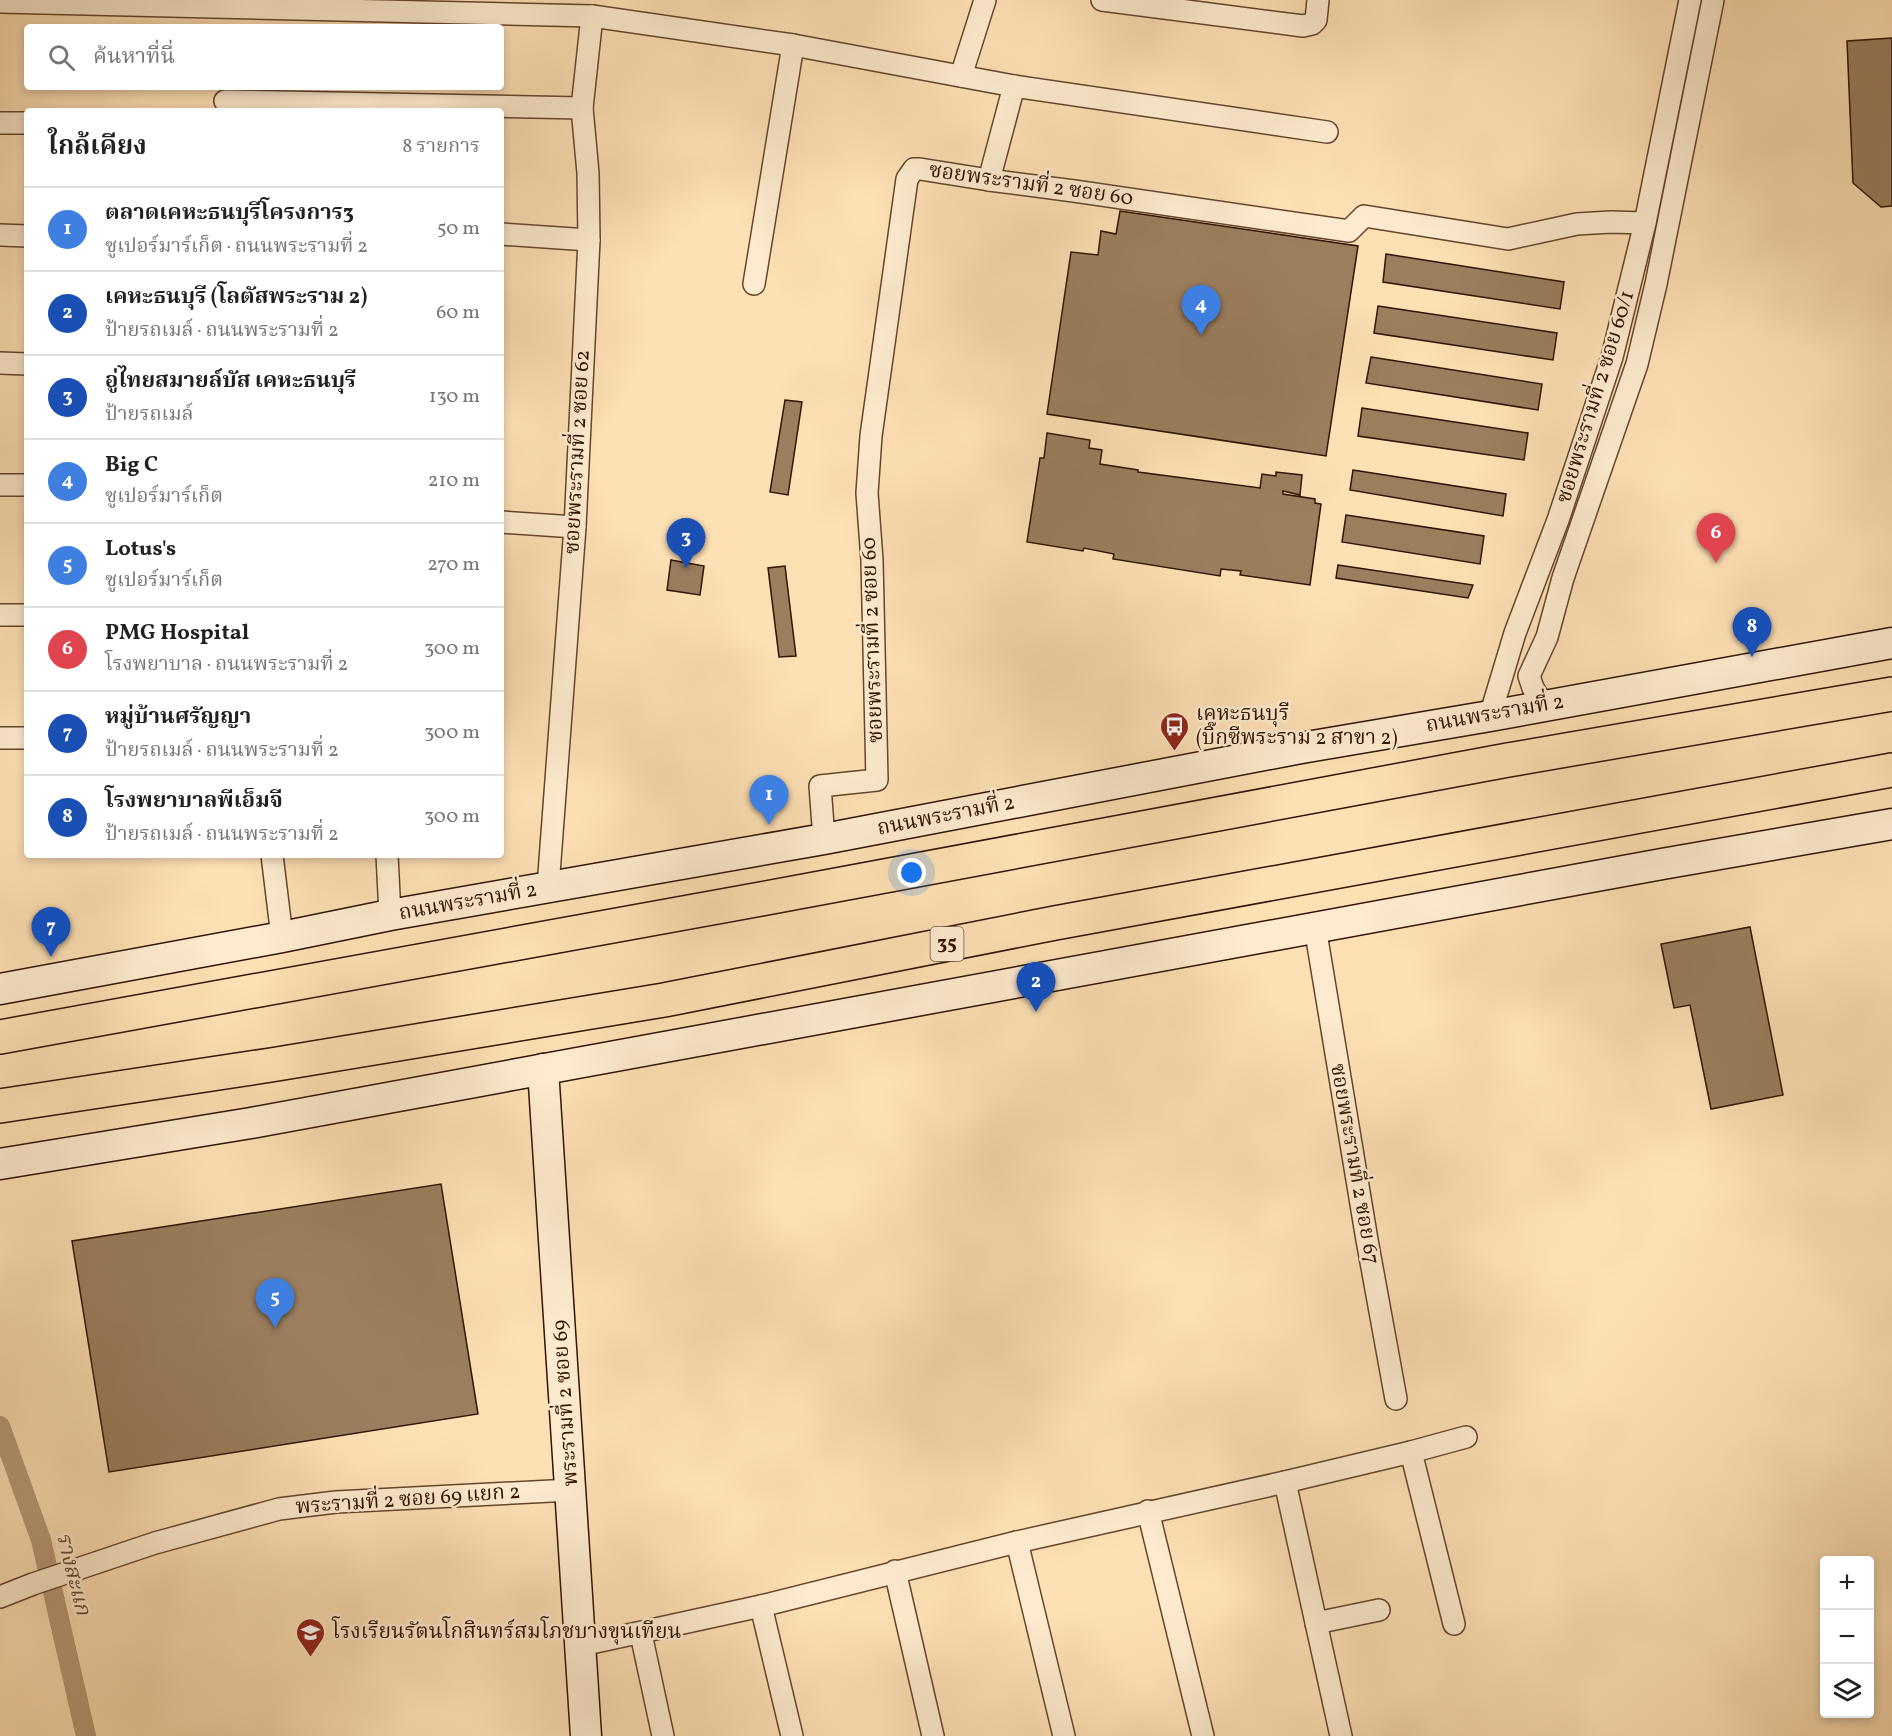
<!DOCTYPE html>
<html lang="th">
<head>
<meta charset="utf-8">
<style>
  body { margin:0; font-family:Vollkorn,"Noto Serif Thai",serif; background:#f2f2f2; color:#202124 }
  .controls { position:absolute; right:18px; bottom:18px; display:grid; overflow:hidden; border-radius:6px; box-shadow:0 3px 9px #0003 }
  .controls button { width:54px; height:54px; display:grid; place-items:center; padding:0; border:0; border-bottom:2px solid #e0e0e0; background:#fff; color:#202124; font:30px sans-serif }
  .you { position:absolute; left:912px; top:873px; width:21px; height:21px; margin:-15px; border:4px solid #fff; border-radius:50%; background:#1a73e8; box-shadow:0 0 0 9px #1a73e833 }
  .badge { display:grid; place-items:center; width:39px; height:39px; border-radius:50%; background:#8f2418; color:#fff; font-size:20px; font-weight:700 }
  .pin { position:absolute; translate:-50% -50px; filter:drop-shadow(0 2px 3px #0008) }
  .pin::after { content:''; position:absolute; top:32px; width:21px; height:18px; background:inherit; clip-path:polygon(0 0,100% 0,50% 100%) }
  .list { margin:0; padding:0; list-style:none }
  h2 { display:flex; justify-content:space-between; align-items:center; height:78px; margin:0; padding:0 24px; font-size:26px }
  h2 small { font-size:20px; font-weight:400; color:#757577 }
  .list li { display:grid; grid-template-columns:39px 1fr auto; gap:18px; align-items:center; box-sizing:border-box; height:84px; padding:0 24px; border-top:2px solid #e0e0e0 }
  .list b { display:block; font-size:22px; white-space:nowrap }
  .list p { margin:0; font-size:20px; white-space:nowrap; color:#757577 }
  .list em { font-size:20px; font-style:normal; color:#757577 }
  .icon { flex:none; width:33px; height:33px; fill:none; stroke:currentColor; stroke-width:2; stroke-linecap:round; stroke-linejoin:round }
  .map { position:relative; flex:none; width:1892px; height:1736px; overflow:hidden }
  .search { position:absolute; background:#fff; box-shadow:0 3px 9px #0003; left:24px; top:24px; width:480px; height:66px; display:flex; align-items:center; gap:15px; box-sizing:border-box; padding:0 21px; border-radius:6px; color:#757577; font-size:22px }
  .panel { position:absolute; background:#fff; box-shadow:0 3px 9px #0003; left:24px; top:108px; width:480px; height:750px; border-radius:6px }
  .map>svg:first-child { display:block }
</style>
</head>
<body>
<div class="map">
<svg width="1892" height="1736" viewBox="0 0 1892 1736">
  <rect width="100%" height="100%" fill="#fee0b5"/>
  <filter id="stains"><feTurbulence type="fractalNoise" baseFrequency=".00333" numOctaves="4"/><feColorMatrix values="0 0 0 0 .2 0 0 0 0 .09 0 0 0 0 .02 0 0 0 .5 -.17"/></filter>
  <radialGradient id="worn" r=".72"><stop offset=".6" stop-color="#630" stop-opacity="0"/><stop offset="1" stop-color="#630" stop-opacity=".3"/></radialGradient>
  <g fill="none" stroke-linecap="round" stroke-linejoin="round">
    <path stroke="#b89a77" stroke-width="20" d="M 0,1426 L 41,1540 L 86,1736"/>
  </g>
  <g fill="#9b7e5e" stroke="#301300" stroke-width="1.5">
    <path d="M 1892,38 L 1892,206 L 1881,207 L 1853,183 L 1847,41 Z"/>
    <path d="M 1120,211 L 1358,246 L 1326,456 L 1047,414 L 1071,252 L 1098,255 L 1101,231 L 1116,234 Z"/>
    <path d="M 1386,254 L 1564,282 L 1560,309 L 1383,282 Z"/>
    <path d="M 1378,306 L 1557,333 L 1553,360 L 1374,333 Z"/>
    <path d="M 1371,357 L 1542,384 L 1538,410 L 1366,383 Z"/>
    <path d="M 785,400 L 802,402 L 788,495 L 770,492 Z"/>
    <path d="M 1362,408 L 1528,433 L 1524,460 L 1358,436 Z"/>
    <path d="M 1047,433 L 1090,440 L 1089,448 L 1102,450 L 1100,464 L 1138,470 L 1138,472 L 1260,488 L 1262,474 L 1276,476 L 1276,472 L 1302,475 L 1300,495 L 1283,491 L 1283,494 L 1315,499 L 1315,503 L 1321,504 L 1310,585 L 1240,575 L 1241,571 L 1221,569 L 1220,576 L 1113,559 L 1114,554 L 1084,548 L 1083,551 L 1027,542 L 1040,458 L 1044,458 Z"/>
    <path d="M 1353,470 L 1506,494 L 1503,516 L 1350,490 Z"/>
    <path d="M 1346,515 L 1484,536 L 1480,564 L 1342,542 Z"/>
    <path d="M 671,560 L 704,566 L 700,595 L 667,590 Z"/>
    <path d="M 1338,565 L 1473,585 L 1468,598 L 1336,578 Z"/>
    <path d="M 785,566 L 796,656 L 779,657 L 768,568 Z"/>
    <path d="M 1750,927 L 1783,1095 L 1711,1109 L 1690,1005 L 1674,1008 L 1661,944 Z"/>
    <path d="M 441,1184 L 478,1414 L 109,1472 L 72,1241 Z"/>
  </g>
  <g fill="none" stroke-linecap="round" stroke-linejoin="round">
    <defs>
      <g id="street">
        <path d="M 1102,0 L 1303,26 L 1312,24 L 1316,20 L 1318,0"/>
        <path d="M 0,2 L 592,16 L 793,45 L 1014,86 L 1327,132"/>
        <path d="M 961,76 L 985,0"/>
        <path d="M 225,101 L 582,108"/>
        <path d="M 0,123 L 27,123"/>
        <path d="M 989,180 L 1014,86"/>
        <path d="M 501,234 L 589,240"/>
        <path d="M 0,235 L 27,236"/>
        <path d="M 754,284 L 793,45"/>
        <path d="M 0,363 L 27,364"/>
        <path d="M 0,485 L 27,485"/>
        <path d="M 501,522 L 575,527"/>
        <path d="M 0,615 L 27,615"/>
        <path d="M 1544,706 L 1533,688 L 1529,676 L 1547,637 L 1563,578 L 1637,364 L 1656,284 L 1713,0"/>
        <path d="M 1490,716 L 1515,633 L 1558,520 L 1612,357 L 1645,223 L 1690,0"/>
        <path d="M 0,738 L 27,738"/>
        <path d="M 824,839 L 820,786 L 877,780 L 872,560 L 867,493 L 871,436 L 907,179 L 914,169 L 920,169 L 989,180 L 1074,191 L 1349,231 L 1364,216 L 1508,239 L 1577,224 L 1611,222 L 1645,223"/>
        <path d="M 272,855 L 282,937"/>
        <path d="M 387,855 L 390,915"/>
        <path d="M 548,887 L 575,527 L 589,240 L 588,173 L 582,108 L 592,16"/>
        <path d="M 1315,927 L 1367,1240 L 1396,1399"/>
        <path d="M 1411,1452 L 1454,1624"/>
        <path d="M 1285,1482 L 1341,1736"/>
        <path d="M 1148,1511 L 1203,1736"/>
        <path d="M 1017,1542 L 1064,1736"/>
        <path d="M 895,1571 L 933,1736"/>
        <path d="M 0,1597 L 33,1584 L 155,1543 L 279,1509 L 336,1502 L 571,1490"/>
        <path d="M 761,1606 L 792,1736"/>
        <path d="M 1316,1623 L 1379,1610"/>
        <path d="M 641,1634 L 663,1736"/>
        <path d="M 582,1645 L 761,1606 L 1017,1542 L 1285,1482 L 1411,1452 L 1466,1437"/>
      </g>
      <g id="secondary">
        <path d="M 0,989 L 282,937 L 390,915 L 824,839 L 1301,748 L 1490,716 L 1892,643"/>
        <path d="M 543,1069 L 586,1736"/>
        <path d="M 0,1164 L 251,1123 L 1662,864 L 1892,824"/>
      </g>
      <g id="highway">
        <path d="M 0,1037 L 761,899 L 1508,760 L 1892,694"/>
        <path d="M 0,1106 L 271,1065 L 664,1000 L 1055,923 L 1892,770"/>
      </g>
    </defs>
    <use href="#street" stroke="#64462d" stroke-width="24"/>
    <use href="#secondary" stroke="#301300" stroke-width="33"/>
    <use href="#highway" stroke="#301300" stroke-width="36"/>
    <use href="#street" stroke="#feebcf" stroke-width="21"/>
    <use href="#secondary" stroke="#feebcf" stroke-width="30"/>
    <use href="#highway" stroke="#fee0b5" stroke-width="33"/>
  </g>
  <defs>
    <symbol id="bus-pin" viewBox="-11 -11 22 30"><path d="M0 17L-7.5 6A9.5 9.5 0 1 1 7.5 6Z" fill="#8f2418" stroke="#feebcf"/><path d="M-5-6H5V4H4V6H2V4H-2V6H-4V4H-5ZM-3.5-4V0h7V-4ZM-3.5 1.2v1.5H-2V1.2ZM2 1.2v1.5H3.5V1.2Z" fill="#fff"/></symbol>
    <symbol id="school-pin" viewBox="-11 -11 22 30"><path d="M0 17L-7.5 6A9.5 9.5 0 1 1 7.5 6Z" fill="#8f2418" stroke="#feebcf"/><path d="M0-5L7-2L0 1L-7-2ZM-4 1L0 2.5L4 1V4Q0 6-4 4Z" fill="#fff"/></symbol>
  </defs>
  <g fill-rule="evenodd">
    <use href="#bus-pin" x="1158" y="710" width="33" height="45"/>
    <use href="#school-pin" x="294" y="1616" width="33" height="45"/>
  </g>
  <g text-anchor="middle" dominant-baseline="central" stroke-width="5" stroke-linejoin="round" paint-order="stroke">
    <rect fill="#feebcf" stroke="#6e543e" stroke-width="1.5" x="930.5" y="927" width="33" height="34" rx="4.5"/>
    <g font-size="20" font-weight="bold" fill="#301300">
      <text x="947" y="944">35</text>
    </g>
    <g font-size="21" fill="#301300" stroke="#feebcf">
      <text transform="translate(1031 185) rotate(8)">ซอยพระรามที่ 2 ซอย 60</text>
      <text transform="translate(1596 397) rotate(-73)">ซอยพระรามที่ 2 ซอย 60/1</text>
      <text transform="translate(578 452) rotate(-87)">ซอยพระรามที่ 2 ซอย 62</text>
      <text transform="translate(873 640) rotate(-92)">ซอยพระรามที่ 2 ซอย 60</text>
      <text transform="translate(1495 714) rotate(-10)">ถนนพระรามที่ 2</text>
      <text transform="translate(946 816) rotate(-11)">ถนนพระรามที่ 2</text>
      <text transform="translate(468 902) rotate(-10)">ถนนพระรามที่ 2</text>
      <text transform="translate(1354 1164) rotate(80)">ซอยพระรามที่ 2 ซอย 67</text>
      <text transform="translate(566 1403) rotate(-94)">พระรามที่ 2 ซอย 69</text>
      <text transform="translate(408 1500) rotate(-4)">พระรามที่ 2 ซอย 69 แยก 2</text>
    </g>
    <g font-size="21" fill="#301300" stroke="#feebcf" text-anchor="start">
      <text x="1196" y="714">เคหะธนบุรี<tspan x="1196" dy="24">(บิ๊กซีพระราม 2 สาขา 2)</tspan></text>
      <text x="332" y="1632">โรงเรียนรัตนโกสินทร์สมโภชบางขุนเทียน</text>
    </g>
    <g font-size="22" font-style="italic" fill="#664930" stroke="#feebcf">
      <text transform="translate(72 1574) rotate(76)">รางสะแก</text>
    </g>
  </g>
  <rect width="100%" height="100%" filter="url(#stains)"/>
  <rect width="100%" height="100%" fill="url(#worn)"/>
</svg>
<div class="controls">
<button>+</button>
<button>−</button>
<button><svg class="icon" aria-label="layers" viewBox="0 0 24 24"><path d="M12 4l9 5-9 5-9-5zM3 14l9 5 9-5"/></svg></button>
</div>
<div class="you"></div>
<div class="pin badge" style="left:769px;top:825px;background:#3f7fe0">1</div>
<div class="pin badge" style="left:1036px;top:1012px;background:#1a4fb4">2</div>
<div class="pin badge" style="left:686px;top:568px;background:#1a4fb4">3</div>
<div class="pin badge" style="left:1201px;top:335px;background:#3f7fe0">4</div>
<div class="pin badge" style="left:275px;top:1328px;background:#3f7fe0">5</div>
<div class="pin badge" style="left:1716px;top:563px;background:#e0444e">6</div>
<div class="pin badge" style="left:51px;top:957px;background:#1a4fb4">7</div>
<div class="pin badge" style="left:1752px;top:657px;background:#1a4fb4">8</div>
<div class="search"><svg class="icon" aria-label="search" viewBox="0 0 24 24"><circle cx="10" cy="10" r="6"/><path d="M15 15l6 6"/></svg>ค้นหาที่นี่</div>
<section class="panel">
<h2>ใกล้เคียง<small>8 รายการ</small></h2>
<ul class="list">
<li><span class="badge" style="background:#3f7fe0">1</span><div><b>ตลาดเคหะธนบุรีโครงการ3</b><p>ซูเปอร์มาร์เก็ต · ถนนพระรามที่ 2</p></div><em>50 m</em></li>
<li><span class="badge" style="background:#1a4fb4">2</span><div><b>เคหะธนบุรี (โลตัสพระราม 2)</b><p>ป้ายรถเมล์ · ถนนพระรามที่ 2</p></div><em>60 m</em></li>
<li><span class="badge" style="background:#1a4fb4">3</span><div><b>อู่ไทยสมายล์บัส เคหะธนบุรี</b><p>ป้ายรถเมล์</p></div><em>130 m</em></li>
<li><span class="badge" style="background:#3f7fe0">4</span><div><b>Big C</b><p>ซูเปอร์มาร์เก็ต</p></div><em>210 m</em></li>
<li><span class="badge" style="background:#3f7fe0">5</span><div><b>Lotus's</b><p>ซูเปอร์มาร์เก็ต</p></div><em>270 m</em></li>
<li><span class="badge" style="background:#e0444e">6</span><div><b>PMG Hospital</b><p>โรงพยาบาล · ถนนพระรามที่ 2</p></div><em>300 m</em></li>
<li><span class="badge" style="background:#1a4fb4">7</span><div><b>หมู่บ้านศรัญญา</b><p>ป้ายรถเมล์ · ถนนพระรามที่ 2</p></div><em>300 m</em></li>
<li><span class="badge" style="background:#1a4fb4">8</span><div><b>โรงพยาบาลพีเอ็มจี</b><p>ป้ายรถเมล์ · ถนนพระรามที่ 2</p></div><em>300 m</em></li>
</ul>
</section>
</div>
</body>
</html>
